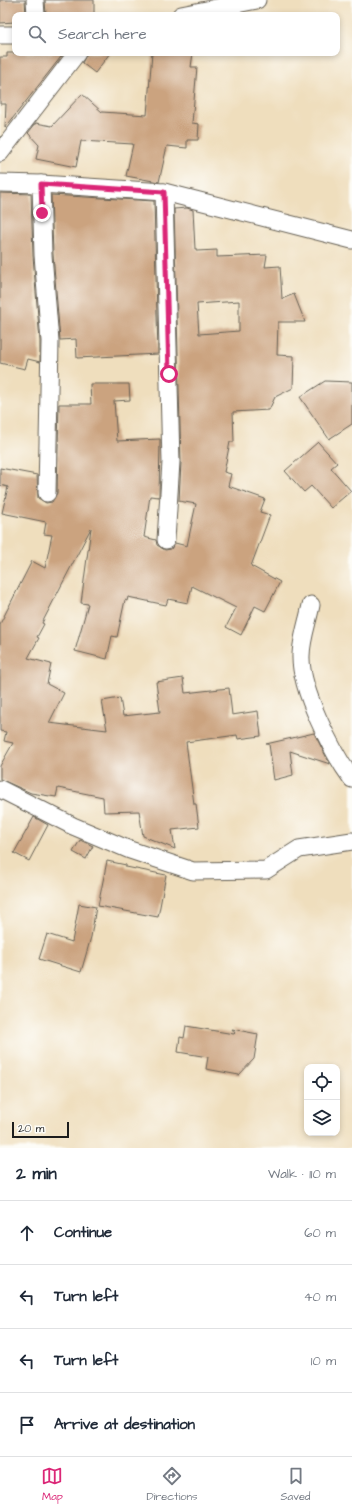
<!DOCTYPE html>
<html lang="en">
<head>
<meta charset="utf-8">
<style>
  body { margin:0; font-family:"Architects Daughter",sans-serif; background:#f2f2f3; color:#1f2937 }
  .controls { position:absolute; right:12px; bottom:12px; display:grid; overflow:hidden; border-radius:8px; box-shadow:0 2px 6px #0003 }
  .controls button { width:36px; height:36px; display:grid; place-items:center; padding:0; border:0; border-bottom:1px solid #e0e1e3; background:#fff; color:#1f2937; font:20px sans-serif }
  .scale { position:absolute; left:12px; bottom:10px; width:57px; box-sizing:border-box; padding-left:4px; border:2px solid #1c1c1c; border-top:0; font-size:11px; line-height:14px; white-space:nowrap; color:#1c1c1c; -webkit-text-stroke:3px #fdfcf7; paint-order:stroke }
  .stop { position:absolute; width:12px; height:12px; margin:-9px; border:3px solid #db2777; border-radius:50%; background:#fff }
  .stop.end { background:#db2777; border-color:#fff; box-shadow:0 1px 4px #0008 }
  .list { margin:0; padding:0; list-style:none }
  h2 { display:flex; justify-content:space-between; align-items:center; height:52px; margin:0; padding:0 16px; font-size:17px }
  h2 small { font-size:13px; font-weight:400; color:#747a83 }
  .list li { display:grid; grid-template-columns:26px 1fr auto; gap:12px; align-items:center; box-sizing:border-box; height:64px; padding:0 16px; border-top:1px solid #e0e1e3 }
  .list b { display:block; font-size:15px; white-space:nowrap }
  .list em { font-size:13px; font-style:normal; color:#747a83 }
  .icon { flex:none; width:22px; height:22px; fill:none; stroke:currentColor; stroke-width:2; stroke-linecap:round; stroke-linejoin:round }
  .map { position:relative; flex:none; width:352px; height:1148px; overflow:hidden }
  .search { position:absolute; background:#fff; box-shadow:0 2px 6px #0003; left:12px; right:12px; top:12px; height:44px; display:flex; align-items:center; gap:10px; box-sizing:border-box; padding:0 14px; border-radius:8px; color:#747a83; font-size:15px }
  .sheet { height:308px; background:#fff }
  nav { display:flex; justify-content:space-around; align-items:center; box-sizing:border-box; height:56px; border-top:1px solid #e0e1e3; background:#fff; font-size:11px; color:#747a83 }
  nav a { display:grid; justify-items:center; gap:2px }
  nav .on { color:#db2777 }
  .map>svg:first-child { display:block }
</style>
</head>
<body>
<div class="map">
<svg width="352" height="1148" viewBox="0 0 352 1148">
  <rect width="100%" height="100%" fill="#fdfcf7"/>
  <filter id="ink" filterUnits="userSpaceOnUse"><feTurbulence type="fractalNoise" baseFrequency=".025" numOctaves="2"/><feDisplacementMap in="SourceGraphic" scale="8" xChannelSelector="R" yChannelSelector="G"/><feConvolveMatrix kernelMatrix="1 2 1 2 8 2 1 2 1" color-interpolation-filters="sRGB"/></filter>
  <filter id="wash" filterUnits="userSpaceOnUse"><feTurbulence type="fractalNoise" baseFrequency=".012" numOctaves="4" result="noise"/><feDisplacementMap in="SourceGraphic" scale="16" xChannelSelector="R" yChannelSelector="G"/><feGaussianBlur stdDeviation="0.9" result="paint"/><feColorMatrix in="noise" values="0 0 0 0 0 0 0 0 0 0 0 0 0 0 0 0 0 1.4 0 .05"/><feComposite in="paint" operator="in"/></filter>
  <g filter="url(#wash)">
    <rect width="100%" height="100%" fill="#efdebd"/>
    <g id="blocks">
      <g fill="#cba37f" fill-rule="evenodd">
        <path d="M 0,0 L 25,0 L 26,15 L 15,15 L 15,22 L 0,23 Z"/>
        <path d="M 45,0 L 94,0 L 94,15 L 46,15 Z"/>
        <path d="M 7,53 L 64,53 L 5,128 L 6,104 L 0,104 L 0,57 L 7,57 Z"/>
        <path d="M 87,53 L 110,53 L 95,73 L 82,63 Z"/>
        <path d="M 152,53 L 193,53 L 191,67 L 197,67 L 192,123 L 199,124 L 198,140 L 187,140 L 187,148 L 167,146 L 159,182 L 126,176 L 133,144 L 81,141 L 76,167 L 36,159 L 39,145 L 28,133 L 36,123 L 52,126 L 82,94 L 102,112 L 147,115 Z"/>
        <path d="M 0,193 L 31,194 L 33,256 L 40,341 L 40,362 L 28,359 L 25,369 L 0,363 Z"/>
        <path d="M 51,195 L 154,201 L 158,354 L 77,358 L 76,339 L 60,340 L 53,254 Z"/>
        <path d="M 187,208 L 193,210 L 195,249 L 197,249 L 197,251 L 217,250 L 217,257 L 267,255 L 265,267 L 280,266 L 282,299 L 294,294 L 305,322 L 278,322 L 277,355 L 294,356 L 293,388 L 275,397 L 269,410 L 233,412 L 234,442 L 230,442 L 224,472 L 231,474 L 228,486 L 265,499 L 260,512 L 270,515 L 251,566 L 280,582 L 265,611 L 255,606 L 241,635 L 226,627 L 236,608 L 192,586 L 188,603 L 168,599 L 166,605 L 128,597 L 127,601 L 125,600 L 117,637 L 112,636 L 107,659 L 75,651 L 88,604 L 81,603 L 91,528 L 42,623 L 44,624 L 37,637 L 39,638 L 28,658 L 51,664 L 47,684 L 64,693 L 49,723 L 107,730 L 102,701 L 120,698 L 123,716 L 160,712 L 156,682 L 183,678 L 185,693 L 229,688 L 232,715 L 258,711 L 261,736 L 238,739 L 237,735 L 186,742 L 194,804 L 196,804 L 199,827 L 172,830 L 175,849 L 143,836 L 139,811 L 104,812 L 103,797 L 58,788 L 56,797 L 31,793 L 0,779 L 0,766 L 13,743 L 4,741 L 6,732 L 0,731 L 0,624 L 32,561 L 45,568 L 52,535 L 44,534 L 46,522 L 2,513 L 8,487 L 0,485 L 0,468 L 37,475 L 38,498 L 46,503 L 52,502 L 57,493 L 59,404 L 91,404 L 90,384 L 129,384 L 130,400 L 114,401 L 117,441 L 160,439 L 159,497 L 150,496 L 144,537 L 156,540 L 157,545 L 165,550 L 171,549 L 175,543 L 187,546 L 196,504 L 179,501 L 181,462 L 174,209 ZM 239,301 L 239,331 L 199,334 L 197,304 Z"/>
        <path d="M 325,381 L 352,382 L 352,424 L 329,439 L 300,397 Z"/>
        <path d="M 318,442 L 337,463 L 331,468 L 351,491 L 331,508 L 311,486 L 304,492 L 285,471 Z"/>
        <path d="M 314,733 L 330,764 L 290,751 L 293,775 L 274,780 L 269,744 L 266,744 Z"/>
        <path d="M 34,817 L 48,825 L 29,861 L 14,853 Z"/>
        <path d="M 80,840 L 93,846 L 86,859 L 73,852 Z"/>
        <path d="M 107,861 L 126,865 L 126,867 L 166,875 L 158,917 L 98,906 Z"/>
        <path d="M 79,904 L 96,907 L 91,937 L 81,972 L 39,959 L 47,934 L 72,942 Z"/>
        <path d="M 186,1026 L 234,1034 L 235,1033 L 232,1029 L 258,1034 L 254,1059 L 239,1075 L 206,1069 L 208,1057 L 178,1052 L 180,1037 L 184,1038 Z"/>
      </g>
    </g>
  </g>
  <g filter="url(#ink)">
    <use href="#blocks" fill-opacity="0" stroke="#666054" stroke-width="1"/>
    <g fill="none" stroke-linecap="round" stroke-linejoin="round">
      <defs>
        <g id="minor">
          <path d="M 35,0 L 36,15"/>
          <path d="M 181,15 L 257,0"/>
          <path d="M 0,35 L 15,35"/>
          <path d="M 0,153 L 77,53"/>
          <path d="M 0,183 L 41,184 L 43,255 L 50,341 L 47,493"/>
          <path d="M 41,184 L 164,192 L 352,240"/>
          <path d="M 164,192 L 171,462 L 166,540"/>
          <path d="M 311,605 C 308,621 301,640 301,656 C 300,689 332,752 352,779"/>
          <path d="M 0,789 L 73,826 L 130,850 L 193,871 L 266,870 L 299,849 L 352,841"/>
        </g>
      </defs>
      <use href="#minor" stroke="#666054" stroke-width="19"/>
      <use href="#minor" stroke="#fff" stroke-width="17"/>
    </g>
  </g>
  <g fill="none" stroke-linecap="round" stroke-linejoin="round" filter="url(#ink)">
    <path stroke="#db2777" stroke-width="5" d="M 42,213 L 41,184 L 164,192 L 169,374"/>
  </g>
</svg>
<div class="controls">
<button><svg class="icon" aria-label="locate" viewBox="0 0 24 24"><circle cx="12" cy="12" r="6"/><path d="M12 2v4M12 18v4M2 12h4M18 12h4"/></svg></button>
<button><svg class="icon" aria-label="layers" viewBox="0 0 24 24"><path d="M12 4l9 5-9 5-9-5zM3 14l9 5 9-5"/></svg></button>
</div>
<div class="scale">20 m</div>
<div class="stop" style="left:169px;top:374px"></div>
<div class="stop end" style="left:42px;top:213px"></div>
<div class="search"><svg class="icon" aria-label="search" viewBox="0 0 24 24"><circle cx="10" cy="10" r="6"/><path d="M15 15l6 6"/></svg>Search here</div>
</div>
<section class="sheet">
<h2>2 min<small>Walk · 110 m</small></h2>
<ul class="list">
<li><svg class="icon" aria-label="ahead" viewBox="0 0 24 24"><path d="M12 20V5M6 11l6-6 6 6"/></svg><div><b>Continue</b></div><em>60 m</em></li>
<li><svg class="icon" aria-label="left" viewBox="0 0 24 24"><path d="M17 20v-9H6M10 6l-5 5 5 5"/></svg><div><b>Turn left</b></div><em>40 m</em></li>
<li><svg class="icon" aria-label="left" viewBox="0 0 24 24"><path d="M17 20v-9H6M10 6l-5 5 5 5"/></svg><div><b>Turn left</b></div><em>10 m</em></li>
<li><svg class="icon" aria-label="arrive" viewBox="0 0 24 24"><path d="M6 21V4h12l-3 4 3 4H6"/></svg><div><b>Arrive at destination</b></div></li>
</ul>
</section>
<nav>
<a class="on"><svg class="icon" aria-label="map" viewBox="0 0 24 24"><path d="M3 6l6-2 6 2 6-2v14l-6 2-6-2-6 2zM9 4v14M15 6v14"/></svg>Map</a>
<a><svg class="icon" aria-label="directions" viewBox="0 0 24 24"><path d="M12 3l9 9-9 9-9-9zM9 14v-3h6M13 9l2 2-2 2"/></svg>Directions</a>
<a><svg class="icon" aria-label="saved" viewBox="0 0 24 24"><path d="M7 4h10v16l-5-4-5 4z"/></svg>Saved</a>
</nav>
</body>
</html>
